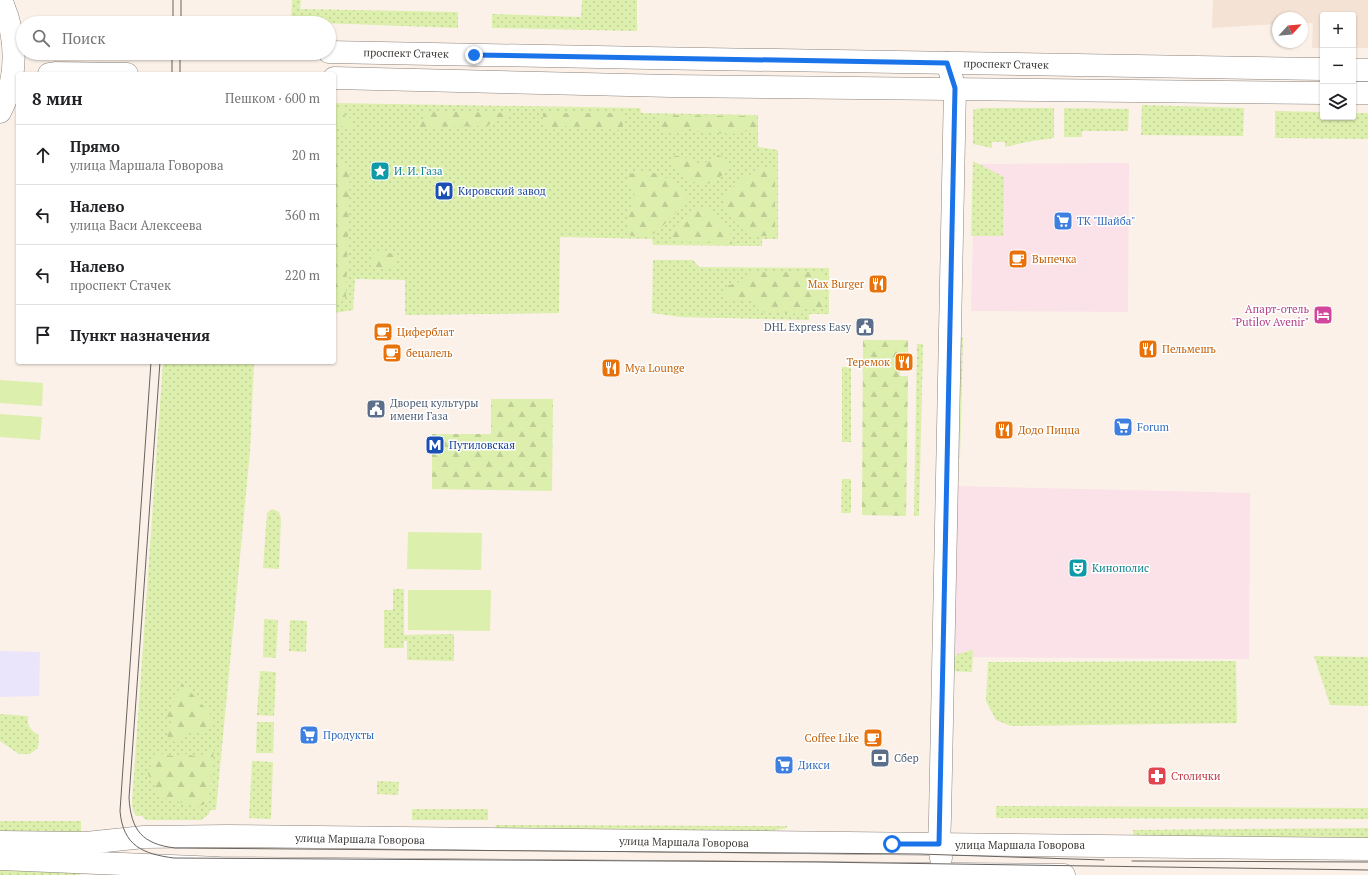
<!DOCTYPE html>
<html lang="ru">
<head>
<meta charset="utf-8">
<style>
  body { margin:0; font-family:"PT Serif",serif; background:#f6f6f6; color:#202124 }
  .controls { position:absolute; right:12px; top:12px; display:grid; overflow:hidden; border-radius:4px; box-shadow:0 1px 3px #0004 }
  .controls button { width:36px; height:36px; display:grid; place-items:center; padding:0; border:0; border-bottom:1px solid #e0e0e0; background:#fff; color:#202124; font:20px sans-serif }
  .compass { position:absolute; left:1272px; top:12px; width:36px; height:36px; border-radius:50%; background:#fff; box-shadow:0 1px 3px #0004; rotate:64deg }
  .stop { position:absolute; width:12px; height:12px; margin:-9px; border:3px solid #1a73e8; border-radius:50%; background:#fff }
  .stop.end { background:#1a73e8; border-color:#fff; box-shadow:0 1px 4px #0008 }
  .list { margin:0; padding:0; list-style:none }
  h2 { display:flex; justify-content:space-between; align-items:center; height:52px; margin:0; padding:0 16px; font-size:17px }
  h2 small { font-size:13px; font-weight:400; color:#757577 }
  .list li { display:grid; grid-template-columns:26px 1fr auto; gap:12px; align-items:center; box-sizing:border-box; height:60px; padding:0 16px; border-top:1px solid #e0e0e0 }
  .list b { display:block; font-size:15px; white-space:nowrap }
  .list p { margin:0; font-size:13px; white-space:nowrap; color:#757577 }
  .list em { font-size:13px; font-style:normal; color:#757577 }
  .icon { flex:none; width:22px; height:22px; fill:none; stroke:currentColor; stroke-width:2; stroke-linecap:round; stroke-linejoin:round }
  .map { position:relative; flex:none; width:1368px; height:875px; overflow:hidden }
  .search { position:absolute; background:#fff; box-shadow:0 1px 3px #0004; left:16px; top:16px; width:320px; height:44px; display:flex; align-items:center; gap:10px; box-sizing:border-box; padding:0 14px; border-radius:22px; color:#757577; font-size:15px }
  .panel { position:absolute; background:#fff; box-shadow:0 1px 3px #0004; left:16px; top:72px; width:320px; height:292px; border-radius:4px }
  .map>svg:first-child { display:block }
</style>
</head>
<body>
<div class="map">
<svg width="1368" height="875" viewBox="0 0 1368 875">
  <defs>
    <pattern id="green-dots" width="8" height="8" patternUnits="userSpaceOnUse"><rect width="8" height="8" fill="#dcefad"/><path d="M2 2h.1M6 6h.1" fill="none" stroke="#bece96" stroke-width="1.8" stroke-linecap="round"/></pattern>
    <pattern id="forest-firs" width="22" height="20" patternUnits="userSpaceOnUse"><rect width="22" height="20" fill="#dcefad"/><path d="M5 1l3.5 6h-7zM16 11l3.5 6h-7z" fill="#bece96"/></pattern>
  </defs>
  <rect width="100%" height="100%" fill="#fbf1e8"/>
  <g fill="#fbe1e8">
    <path d="M 1129,163 L 1128,312 L 971,311 L 975,164 Z"/>
    <path d="M 957,486 L 1250,493 L 1249,659 L 955,657 Z"/>
  </g>
  <path fill="#f4e2d5" d="M 1213,0 L 1368,0 L 1368,48 L 1353,48 L 1353,15 L 1323,15 L 1323,48 L 1312,48 L 1313,23 L 1302,23 L 1302,18 L 1278,18 L 1278,24 L 1212,28 Z"/>
  <path fill="#ebe5fb" d="M 0,651 L 40,652 L 39,696 L 0,697 Z"/>
  <g fill="url(#green-dots)">
    <path d="M 292,0 L 301,0 L 300,9 L 458,12 L 458,28 L 296,22 L 291,19 Z"/>
    <path d="M 582,0 L 637,0 L 637,31 L 492,28 L 492,14 L 581,17 Z"/>
    <path d="M 334,103 L 640,108 L 641,113 L 758,115 L 758,147 L 778,150 L 778,239 L 762,239 L 762,246 L 653,245 L 652,239 L 560,237 L 559,313 L 405,315 L 405,280 L 355,279 L 353,310 L 334,313 Z"/>
    <path d="M 1142,105 L 1244,108 L 1243,136 L 1141,135 Z"/>
    <path d="M 981,108 L 1054,108 L 1054,138 L 1026,142 L 1005,147 L 1005,142 L 992,142 L 992,148 L 973,144 L 973,110 Z"/>
    <path d="M 1064,108 L 1129,109 L 1128,131 L 1082,131 L 1082,137 L 1064,137 Z"/>
    <path d="M 1275,111 L 1323,112 L 1323,117 L 1353,117 L 1353,113 L 1368,113 L 1368,139 L 1275,138 Z"/>
    <path d="M 973,161 L 1004,177 L 1003,236 L 971,236 Z"/>
    <path d="M 653,260 L 693,260 L 699,267 L 829,268 L 829,314 L 809,314 L 809,320 L 681,317 L 652,313 Z"/>
    <path d="M 957,338 L 963,338 L 960,458 L 954,458 Z"/>
    <path d="M 917,344 L 923,344 L 919,516 L 914,516 Z"/>
    <path d="M 163,362 L 254,362 L 250,451 L 216,810 L 210,810 L 209,814 L 201,820 L 146,820 L 142,816 L 136,816 L 133,810 L 132,802 Z"/>
    <rect x="842" y="367" width="9" height="75"/>
    <path d="M 842,479 L 851,479 L 851,513 L 841,513 Z"/>
    <path d="M 272,509 L 279,512 L 281,519 L 279,569 L 263,568 L 267,513 Z"/>
    <path d="M 393,589 L 404,589 L 404,635 L 454,634 L 454,661 L 407,660 L 407,641 L 404,641 L 404,648 L 384,648 L 384,610 L 393,610 Z"/>
    <path d="M 264,619 L 278,620 L 276,658 L 263,657 Z"/>
    <path d="M 290,620 L 307,621 L 306,652 L 289,651 Z"/>
    <path d="M 973,650 L 972,672 L 949,671 L 949,663 L 958,654 Z"/>
    <path d="M 1314,656 L 1368,657 L 1368,706 L 1330,705 Z"/>
    <path d="M 1236,661 L 1237,723 L 1011,726 L 996,720 L 986,701 L 988,662 Z"/>
    <path d="M 260,671 L 276,672 L 274,716 L 257,715 Z"/>
    <path d="M 0,714 L 28,716 C 27,726 30,730 39,735 L 38,748 L 30,754 L 19,754 L 0,741 Z"/>
    <path d="M 257,722 L 274,722 L 273,753 L 256,753 Z"/>
    <path d="M 252,761 L 273,762 L 271,819 L 249,818 Z"/>
    <path d="M 377,781 L 399,782 L 398,795 L 377,794 Z"/>
    <path d="M 996,806 L 1368,808 L 1368,819 L 996,818 Z"/>
    <rect x="412" y="809" width="76" height="11"/>
    <path d="M 0,821 L 81,821 L 81,835 L 0,834 Z"/>
    <path d="M 495,825 L 787,826 L 787,828 L 751,834 L 498,831 Z"/>
    <path d="M 1368,828 L 1368,840 L 1133,840 L 1133,830 Z"/>
    <path d="M 0,866 L 80,871 L 80,875 L 0,875 Z"/>
  </g>
  <g fill="url(#forest-firs)">
    <path d="M 334,109 L 344,109 L 345,118 L 352,118 L 353,127 L 338,126 L 336,122 L 334,122 Z"/>
    <path d="M 425,111 L 509,113 L 509,119 L 494,119 L 488,126 L 418,127 L 418,121 L 425,121 Z"/>
    <path d="M 543,113 L 623,113 L 623,130 L 584,129 L 582,127 L 563,126 L 559,130 L 543,129 Z"/>
    <path d="M 661,115 L 756,116 L 756,133 L 752,133 L 751,130 L 739,130 L 738,134 L 697,132 L 695,129 L 684,129 L 680,132 L 661,131 Z"/>
    <path d="M 718,155 C 727,159 729,161 728,171 C 722,175 715,182 707,184 C 699,187 676,173 672,167 C 670,164 670,161 671,158 C 682,151 691,163 701,165 C 708,162 711,157 718,155 Z"/>
    <path d="M 334,161 L 339,161 L 347,164 L 350,171 L 346,296 L 343,301 L 334,303 Z"/>
    <path d="M 763,167 L 775,168 L 775,236 L 750,236 C 743,230 735,223 729,216 C 711,193 746,177 763,167 Z"/>
    <path d="M 649,171 C 663,176 683,184 687,199 C 681,208 658,233 649,236 C 643,238 634,236 627,235 L 629,210 L 635,197 C 633,188 626,184 628,174 Z"/>
    <path d="M 705,207 L 728,230 L 733,238 L 732,244 L 671,241 L 671,237 L 674,231 L 698,209 Z"/>
    <path d="M 383,252 L 393,254 L 396,259 L 395,266 L 385,269 L 374,267 L 372,259 L 374,253 Z"/>
    <path d="M 751,272 L 824,272 L 825,307 L 804,307 L 802,314 L 759,312 L 754,299 L 729,300 L 725,294 L 727,286 L 744,280 Z"/>
    <path d="M 863,340 L 908,340 L 908,357 L 900,357 L 900,376 L 908,376 L 906,516 L 862,515 Z"/>
    <path d="M 491,399 L 553,399 L 552,491 L 432,489 L 432,434 L 491,434 Z"/>
    <path d="M 182,683 L 210,713 L 212,724 L 205,731 C 190,730 186,731 177,744 L 167,736 L 172,724 L 167,716 Z"/>
    <path d="M 214,748 L 209,802 L 197,807 L 161,797 L 148,774 L 155,752 L 171,756 L 186,754 L 198,757 Z"/>
  </g>
  <g fill="#dcefad">
    <path d="M 0,380 L 43,383 L 42,406 L 0,403 Z"/>
    <path d="M 0,414 L 42,417 L 40,440 L 0,437 Z"/>
    <path d="M 408,532 L 482,533 L 481,570 L 407,569 Z"/>
    <path d="M 408,590 L 491,590 L 490,631 L 408,630 Z"/>
  </g>
  <g fill="none" stroke-linecap="round" stroke-linejoin="round">
    <defs>
      <g id="secondary">
        <path d="M 0,842 L 86,843 L 144,837 L 227,836 L 1368,849"/>
        <path d="M 941,858 L 939,844 L 940,818 L 955,88 L 947,63"/>
        <path d="M 0,859 L 220,868 L 1064,875"/>
      </g>
      <g id="primary">
        <path d="M 329,52 L 648,58 L 1323,69"/>
        <path d="M 1353,70 L 1368,70"/>
        <path d="M 49,74 L 55,73 L 127,74"/>
        <path d="M 334,78 L 671,86 L 1323,93"/>
        <path d="M 1353,93 L 1368,93"/>
        <path d="M 0,112 C 19,77 17,35 1,0"/>
      </g>
    </defs>
    <use href="#secondary" stroke="#8d837c" stroke-width="23"/>
    <use href="#primary" stroke="#8d837c" stroke-width="23"/>
    <use href="#secondary" stroke="#fff" stroke-width="22"/>
    <use href="#primary" stroke="#fff" stroke-width="22"/>
    <g stroke="#68635f" stroke-width="1">
      <path d="M 181,0 L 181,23"/>
      <path d="M 173,23 L 173,0"/>
      <path d="M 172,74 L 172,53"/>
      <path d="M 180,74 L 180,53"/>
      <path d="M 151,362 L 120,811 C 123,846 143,854 174,858 L 815,862 L 1368,870"/>
      <path d="M 160,362 L 129,798 C 131,830 142,844 175,848 L 919,854 L 1104,860"/>
      <path d="M 1132,861 L 1368,862"/>
    </g>
  </g>
  <g fill="none" stroke-linecap="round" stroke-linejoin="round">
    <path stroke="#1a73e8" stroke-width="5" d="M 474,55 L 947,63 L 955,88 L 939,844 L 892,844"/>
  </g>
  <defs>
    <symbol id="sight-square" viewBox="-11 -11 22 22"><rect x="-9" y="-9" width="18" height="18" rx="4" fill="#0f9aa8" stroke="#fff"/><path d="M0-6L1.8-2.2L6-1.7L2.9 1.2L3.7 5.4L0 3.3L-3.7 5.4L-2.9 1.2L-6-1.7L-1.8-2.2Z" fill="#fff"/></symbol>
    <symbol id="metro-square" viewBox="-11 -11 22 22"><rect x="-9" y="-9" width="18" height="18" rx="4" fill="#1a4fb4" stroke="#fff"/><path d="M-5.5 5V-5H-3L0 0L3-5H5.5V5H3V-.5L0 4L-3-.5V5Z" fill="#fff"/></symbol>
    <symbol id="supermarket-square" viewBox="-11 -11 22 22"><rect x="-9" y="-9" width="18" height="18" rx="4" fill="#3f7fe0" stroke="#fff"/><path d="M-6-5.5h2.5l.6 2H6L4.5 2H-2.5L-4.4-4H-6ZM-1.5 3.2a1.3 1.3 0 1 0 .1 0ZM3 3.2a1.3 1.3 0 1 0 .1 0Z" fill="#fff"/></symbol>
    <symbol id="cafe-square" viewBox="-11 -11 22 22"><rect x="-9" y="-9" width="18" height="18" rx="4" fill="#e8710a" stroke="#fff"/><path d="M-5.5-4.5H6V0H3Q3 3.5 0 3.5H-2.5Q-5.5 3.5-5.5 0ZM3-3.2v2h1.7v-2ZM-6 4.5H4V6H-6Z" fill="#fff"/></symbol>
    <symbol id="restaurant-square" viewBox="-11 -11 22 22"><rect x="-9" y="-9" width="18" height="18" rx="4" fill="#e8710a" stroke="#fff"/><path d="M-5-6h1v4h1v-4h1v4h1v-4h1v5L-1.5 .5V6h-2V.5L-5-1ZM5-6V6H3V1.5H1.5Q1.5-4 5-6Z" fill="#fff"/></symbol>
    <symbol id="hotel-square" viewBox="-11 -11 22 22"><rect x="-9" y="-9" width="18" height="18" rx="4" fill="#d1479c" stroke="#fff"/><path d="M-6-4.5h1.5V1H6V5H4.5V3h-9V5H-6ZM-4 0a1.8 1.8 0 1 1 3.6 0ZM.5 0V-2.5h3Q6-2.5 6 0Z" fill="#fff"/></symbol>
    <symbol id="civic-square" viewBox="-11 -11 22 22"><rect x="-9" y="-9" width="18" height="18" rx="4" fill="#5c6f8a" stroke="#fff"/><path d="M-.6-6.5H3V-4.5H.6V-3L4-1V1h2V6H-6V1h2V-1L-.6-3ZM-1.2 2.5V6h2.4V2.5Z" fill="#fff"/></symbol>
    <symbol id="theatre-square" viewBox="-11 -11 22 22"><rect x="-9" y="-9" width="18" height="18" rx="4" fill="#0f9aa8" stroke="#fff"/><path d="M-5-5.5Q0-4 5-5.5V0Q5 5 0 6Q-5 5-5 0ZM-3.3-2.5H-1v1.5H-3.3ZM1-2.5H3.3v1.5H1ZM-2.8 1Q0 5.5 2.8 1Z" fill="#fff"/></symbol>
    <symbol id="bank-square" viewBox="-11 -11 22 22"><rect x="-9" y="-9" width="18" height="18" rx="4" fill="#5c6f8a" stroke="#fff"/><path d="M-6-4H6V4H-6ZM0-2.3a2.3 2.3 0 1 0 0 4.6a2.3 2.3 0 1 0 0-4.6Z" fill="#fff"/></symbol>
    <symbol id="pharmacy-square" viewBox="-11 -11 22 22"><rect x="-9" y="-9" width="18" height="18" rx="4" fill="#e0444e" stroke="#fff"/><path d="M-2-6h4v4h4v4h-4v4h-4v-4h-4v-4h4Z" fill="#fff"/></symbol>
  </defs>
  <g fill-rule="evenodd">
    <use href="#sight-square" x="369" y="160" width="22" height="22"/>
    <use href="#metro-square" x="433" y="180" width="22" height="22"/>
    <use href="#supermarket-square" x="1052" y="210" width="22" height="22"/>
    <use href="#cafe-square" x="1007" y="248" width="22" height="22"/>
    <use href="#restaurant-square" x="867" y="273" width="22" height="22"/>
    <use href="#hotel-square" x="1312" y="304" width="22" height="22"/>
    <use href="#civic-square" x="854" y="316" width="22" height="22"/>
    <use href="#cafe-square" x="372" y="321" width="22" height="22"/>
    <use href="#restaurant-square" x="1137" y="338" width="22" height="22"/>
    <use href="#cafe-square" x="381" y="342" width="22" height="22"/>
    <use href="#restaurant-square" x="893" y="351" width="22" height="22"/>
    <use href="#restaurant-square" x="600" y="357" width="22" height="22"/>
    <use href="#civic-square" x="365" y="398" width="22" height="22"/>
    <use href="#supermarket-square" x="1112" y="416" width="22" height="22"/>
    <use href="#restaurant-square" x="993" y="419" width="22" height="22"/>
    <use href="#metro-square" x="424" y="434" width="22" height="22"/>
    <use href="#theatre-square" x="1067" y="557" width="22" height="22"/>
    <use href="#supermarket-square" x="298" y="724" width="22" height="22"/>
    <use href="#cafe-square" x="862" y="727" width="22" height="22"/>
    <use href="#bank-square" x="869" y="747" width="22" height="22"/>
    <use href="#supermarket-square" x="773" y="754" width="22" height="22"/>
    <use href="#pharmacy-square" x="1146" y="765" width="22" height="22"/>
  </g>
  <g text-anchor="middle" dominant-baseline="central" stroke-width="3" stroke-linejoin="round" paint-order="stroke">
    <g font-size="11" fill="#3f3b38" stroke="#fff">
      <text transform="translate(406 53) rotate(1)">проспект Стачек</text>
      <text transform="translate(1006 64) rotate(1)">проспект Стачек</text>
      <text transform="translate(360 839) rotate(1)">улица Маршала Говорова</text>
      <text transform="translate(684 842) rotate(1)">улица Маршала Говорова</text>
      <text x="1020" y="845">улица Маршала Говорова</text>
    </g>
    <g font-size="11" fill="#0d838f" stroke="#fff" text-anchor="start">
      <text x="394" y="171">И. И. Газа</text>
      <text x="1092" y="568">Кинополис</text>
    </g>
    <g font-size="11" fill="#164399" stroke="#fff" text-anchor="start">
      <text x="458" y="191">Кировский завод</text>
      <text x="449" y="445">Путиловская</text>
    </g>
    <g font-size="11" fill="#366cbe" stroke="#fff" text-anchor="start">
      <text x="1077" y="221">ТК "Шайба"</text>
      <text x="1137" y="427">Forum</text>
      <text x="323" y="735">Продукты</text>
      <text x="798" y="765">Дикси</text>
    </g>
    <g font-size="11" fill="#c56008" stroke="#fff" text-anchor="start">
      <text x="1032" y="259">Выпечка</text>
      <text x="864" y="284" text-anchor="end">Max Burger</text>
      <text x="397" y="332">Циферблат</text>
      <text x="1162" y="349">Пельмешъ</text>
      <text x="406" y="353">бецалель</text>
      <text x="890" y="362" text-anchor="end">Теремок</text>
      <text x="625" y="368">Mya Lounge</text>
      <text x="1018" y="430">Додо Пицца</text>
      <text x="859" y="738" text-anchor="end">Coffee Like</text>
    </g>
    <g font-size="11" fill="#b23c85" stroke="#fff" text-anchor="end">
      <text x="1309" y="309">Апарт-отель<tspan x="1309" dy="13">"Putilov Avenir"</tspan></text>
    </g>
    <g font-size="11" fill="#4e5e75" stroke="#fff" text-anchor="start">
      <text x="851" y="327" text-anchor="end">DHL Express Easy</text>
      <text x="390" y="403">Дворец культуры<tspan x="390" dy="13">имени Газа</tspan></text>
      <text x="894" y="758">Сбер</text>
    </g>
    <g font-size="11" fill="#be3a42" stroke="#fff" text-anchor="start">
      <text x="1171" y="776">Столички</text>
    </g>
  </g>
</svg>
<div class="controls">
<button>+</button>
<button>−</button>
<button><svg class="icon" aria-label="layers" viewBox="0 0 24 24"><path d="M12 4l9 5-9 5-9-5zM3 14l9 5 9-5"/></svg></button>
</div>
<svg class="compass" viewBox="-18 -18 36 36"><path d="M0-13l5 13h-10z" fill="#e53935"/><path d="M0 13l5-13h-10z" fill="#757577"/></svg>
<div class="stop" style="left:892px;top:844px"></div>
<div class="stop end" style="left:474px;top:55px"></div>
<div class="search"><svg class="icon" aria-label="search" viewBox="0 0 24 24"><circle cx="10" cy="10" r="6"/><path d="M15 15l6 6"/></svg>Поиск</div>
<section class="panel">
<h2>8 мин<small>Пешком · 600 m</small></h2>
<ul class="list">
<li><svg class="icon" aria-label="ahead" viewBox="0 0 24 24"><path d="M12 20V5M6 11l6-6 6 6"/></svg><div><b>Прямо</b><p>улица Маршала Говорова</p></div><em>20 m</em></li>
<li><svg class="icon" aria-label="left" viewBox="0 0 24 24"><path d="M17 20v-9H6M10 6l-5 5 5 5"/></svg><div><b>Налево</b><p>улица Васи Алексеева</p></div><em>360 m</em></li>
<li><svg class="icon" aria-label="left" viewBox="0 0 24 24"><path d="M17 20v-9H6M10 6l-5 5 5 5"/></svg><div><b>Налево</b><p>проспект Стачек</p></div><em>220 m</em></li>
<li><svg class="icon" aria-label="arrive" viewBox="0 0 24 24"><path d="M6 21V4h12l-3 4 3 4H6"/></svg><div><b>Пункт назначения</b></div></li>
</ul>
</section>
</div>
</body>
</html>
